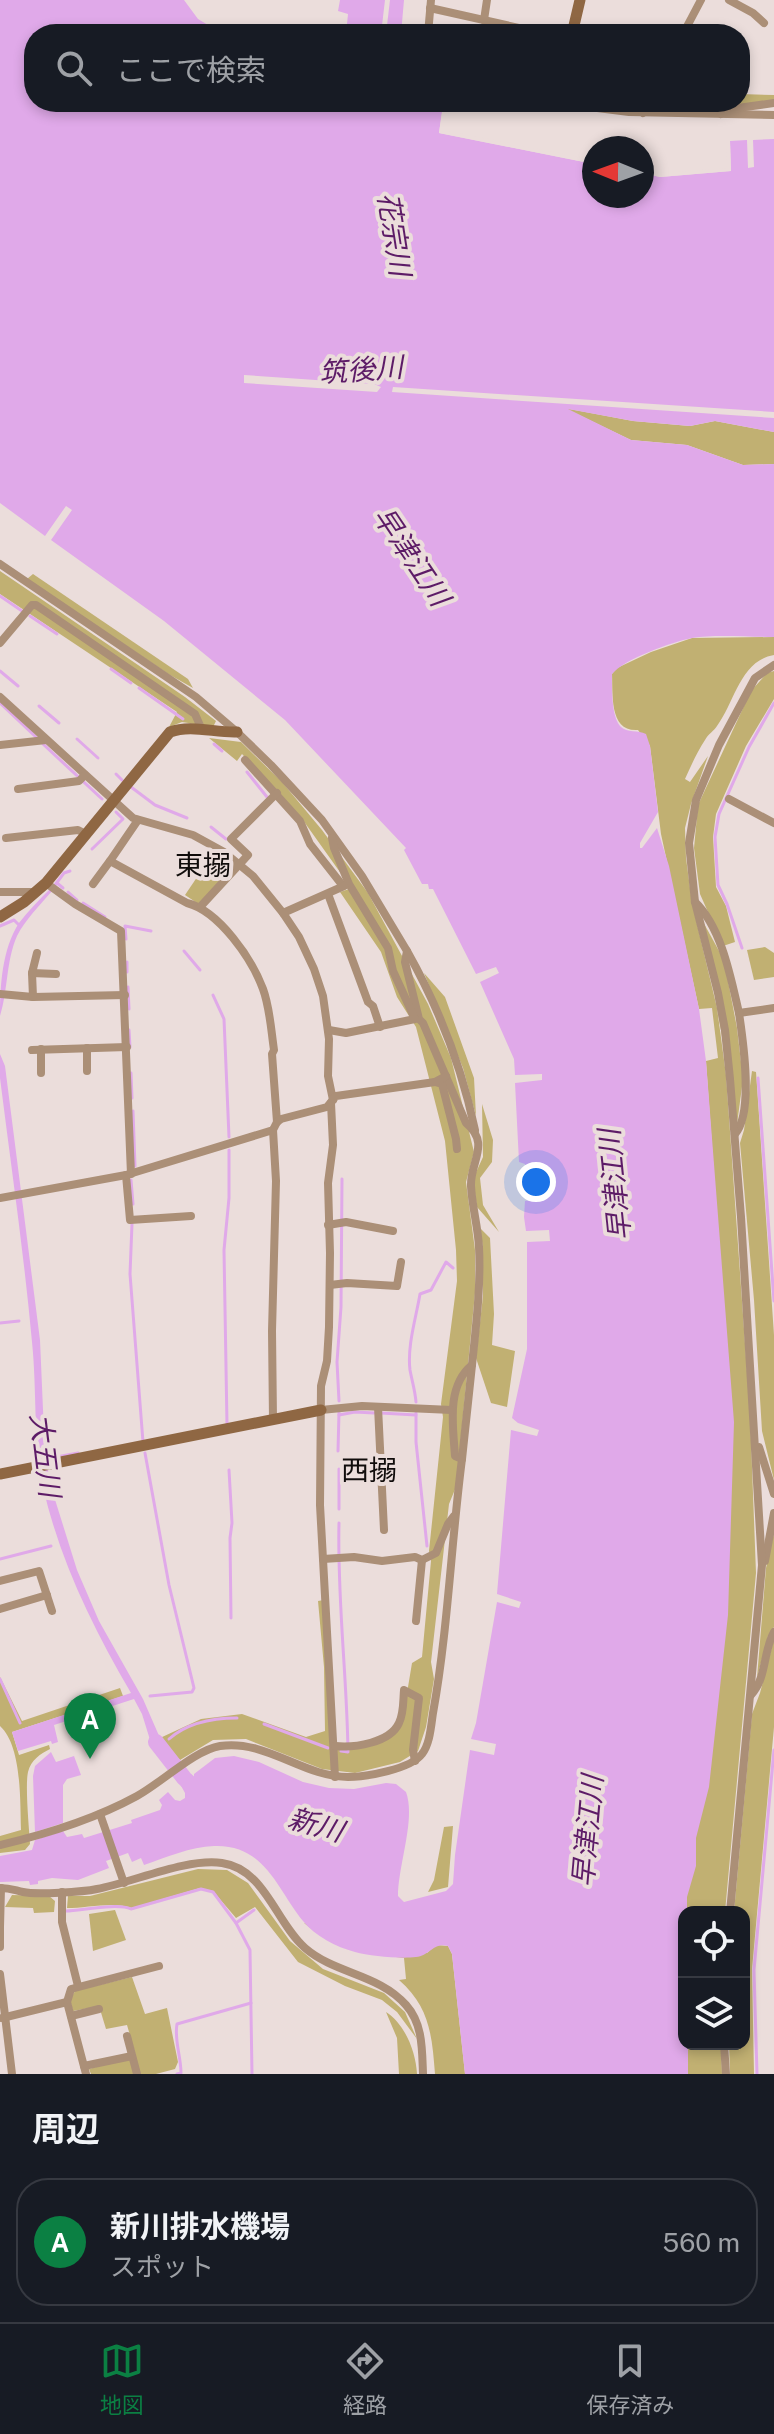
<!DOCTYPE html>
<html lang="ja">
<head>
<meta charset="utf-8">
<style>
  body { margin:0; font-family:"Public Sans","Noto Sans JP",sans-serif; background:#242831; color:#f1f3f6 }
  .controls { position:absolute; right:24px; bottom:24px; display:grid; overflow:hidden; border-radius:16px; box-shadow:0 4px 12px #0003 }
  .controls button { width:72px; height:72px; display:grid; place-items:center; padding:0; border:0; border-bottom:2px solid #363941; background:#171b24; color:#f1f3f6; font:40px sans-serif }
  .compass { position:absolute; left:582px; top:136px; width:72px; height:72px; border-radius:50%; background:#171b24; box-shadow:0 4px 12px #0003; rotate:271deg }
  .you { position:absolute; left:536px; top:1182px; width:28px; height:28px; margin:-20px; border:6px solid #fff; border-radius:50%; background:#1a73e8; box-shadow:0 0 0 12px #1a73e833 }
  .badge { display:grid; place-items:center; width:52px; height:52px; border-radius:50%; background:#0b8043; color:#fff; font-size:26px; font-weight:700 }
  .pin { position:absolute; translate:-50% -66px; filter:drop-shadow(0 2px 4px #0008) }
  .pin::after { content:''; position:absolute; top:42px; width:28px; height:24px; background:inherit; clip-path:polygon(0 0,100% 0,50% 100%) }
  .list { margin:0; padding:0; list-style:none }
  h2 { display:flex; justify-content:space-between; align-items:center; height:104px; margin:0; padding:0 32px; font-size:34px }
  h2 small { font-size:26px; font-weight:400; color:#9ea1a6 }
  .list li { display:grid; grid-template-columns:52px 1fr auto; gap:24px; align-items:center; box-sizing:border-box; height:128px; margin:0 16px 16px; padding:0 16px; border:2px solid #363941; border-radius:32px }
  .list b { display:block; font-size:30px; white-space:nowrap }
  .list p { margin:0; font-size:26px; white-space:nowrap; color:#9ea1a6 }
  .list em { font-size:26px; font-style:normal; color:#9ea1a6 }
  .icon { flex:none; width:44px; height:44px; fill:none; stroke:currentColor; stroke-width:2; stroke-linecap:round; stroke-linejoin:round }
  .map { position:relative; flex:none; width:774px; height:2074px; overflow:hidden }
  .search { position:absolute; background:#171b24; box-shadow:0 4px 12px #0003; left:24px; right:24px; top:24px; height:88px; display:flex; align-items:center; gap:20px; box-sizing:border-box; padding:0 28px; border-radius:32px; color:#9ea1a6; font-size:30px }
  .sheet { height:248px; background:#171b24 }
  nav { display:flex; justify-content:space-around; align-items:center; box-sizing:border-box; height:112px; border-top:2px solid #363941; background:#171b24; font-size:22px; color:#9ea1a6 }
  nav a { display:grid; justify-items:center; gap:4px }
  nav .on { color:#0b8043 }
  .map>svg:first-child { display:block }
</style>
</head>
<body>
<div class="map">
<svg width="774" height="2074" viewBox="0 0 774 2074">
  <rect width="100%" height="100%" fill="#ebdddb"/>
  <g fill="#c1b072">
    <path d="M 740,94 L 774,95 L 774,100 L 749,106 L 731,104 L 702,110 L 656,108 L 655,102 L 740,102 Z"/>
    <path d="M 564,408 L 633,421 L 690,426 L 715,421 L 774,432 L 774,464 L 743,465 L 687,445 L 631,440 Z"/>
    <path d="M 0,571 L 185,697 L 216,721 L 213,727 L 182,722 L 169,727 L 177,712 L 0,594 Z"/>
    <path d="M 33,574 L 188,679 L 193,688 L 170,675 L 27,579 Z"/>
    <path d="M 774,637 L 774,655 C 740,661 735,702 717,726 C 714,731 708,734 705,740 C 697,752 691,766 685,779 L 690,782 L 708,756 L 691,804 L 685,828 L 686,858 L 692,903 L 717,1008 L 726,1075 L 750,1414 L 756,1573 L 725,1912 L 684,1912 L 684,2044 L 721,2044 L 722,2074 L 674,2074 L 719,1246 L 706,1061 L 718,1058 L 712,1008 L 699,1009 L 661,834 L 650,746 L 638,730 C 609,732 613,695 612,674 L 617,668 L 651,652 L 692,638 Z"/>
    <path d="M 774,671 L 774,699 L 746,746 L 716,814 L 713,837 L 716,887 L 726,906 L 735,942 L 723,946 L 700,894 L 694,848 L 698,805 L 751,691 L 767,673 Z"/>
    <path d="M 209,738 L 241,742 L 282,782 L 322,830 L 368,893 L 428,1004 L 451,1058 L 474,1152 L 466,1182 L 475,1250 L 475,1293 L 456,1487 L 449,1504 L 431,1662 L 434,1679 L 426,1727 L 418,1751 L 400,1762 L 355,1773 L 322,1769 L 246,1739 L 213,1740 L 180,1760 L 160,1738 L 201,1719 L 242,1714 L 306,1737 L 325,1731 L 324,1667 L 318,1601 L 324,1600 L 332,1746 L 369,1747 L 402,1723 L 412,1663 L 422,1657 L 431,1561 L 429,1551 L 443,1417 L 441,1404 L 457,1281 L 456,1250 L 445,1141 L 416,1027 L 397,997 L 381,952 L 340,892 L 355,887 L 342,875 L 300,816 L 242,754 L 237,761 Z"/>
    <path d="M 210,858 L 230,871 L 200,905 L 185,895 Z"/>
    <path d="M 702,920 L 724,960 L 737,1028 L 743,1079 L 737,1124 Z"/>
    <path d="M 765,947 L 774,953 L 774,977 L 754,980 L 747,950 Z"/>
    <path d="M 424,973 L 445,997 L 474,1078 L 476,1116 L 463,1068 Z"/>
    <path d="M 752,1071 L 756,1072 L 774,1335 L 774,1480 L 762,1431 L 754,1300 L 740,1143 L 744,1130 Z"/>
    <path d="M 482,1104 L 493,1140 L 492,1162 L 480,1178 L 483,1205 L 499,1232 L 477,1207 L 473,1179 L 483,1157 Z"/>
    <path d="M 480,1228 L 490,1238 L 494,1314 L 492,1345 L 515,1351 L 507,1407 L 491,1403 L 476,1358 L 483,1296 L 483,1248 Z"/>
    <path d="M 774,1533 L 774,1627 L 768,1636 L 757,1678 L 766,1568 Z"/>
    <path d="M 774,1639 L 774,1727 L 752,1969 L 754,2074 L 730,2074 L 729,2044 L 744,2044 L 744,1912 L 734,1912 L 752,1714 L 760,1693 Z"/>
    <path d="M 0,1677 L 22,1721 L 120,1688 L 123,1696 L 12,1732 L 19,1755 L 49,1745 L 50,1749 C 40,1754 31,1760 28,1772 C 25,1786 29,1827 30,1844 L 25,1850 L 0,1853 L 0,1836 L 21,1830 C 20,1801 22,1746 0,1726 Z"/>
    <path d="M 453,1826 L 448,1887 L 428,1892 L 434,1880 L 444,1827 Z"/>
    <path d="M 198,1869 L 227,1870 L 248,1883 L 290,1941 L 323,1969 L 384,1993 L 405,2012 L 417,2039 L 397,2012 L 382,2000 L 345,1986 L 298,1962 L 255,1907 L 236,1918 L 213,1891 L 200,1888 L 132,1908 C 115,1901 86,1908 67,1908 L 68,1896 L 90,1896 Z"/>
    <path d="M 12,1895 L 49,1896 L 55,1901 L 54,1912 L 34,1913 L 33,1908 L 5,1907 Z"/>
    <path d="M 115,1910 L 126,1940 L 93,1951 L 89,1914 Z"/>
    <path d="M 304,1923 L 427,1953 L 436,1945 L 448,1946 L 452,1954 L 465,2074 L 435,2074 C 432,2036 430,2007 399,1980 L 406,1979 L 404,1958 C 360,1952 340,1952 304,1923 Z"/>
    <path d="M 132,1977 L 145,2014 L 167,2008 L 178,2062 L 175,2069 L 156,2074 L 91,2074 L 89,2069 L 136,2056 L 127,2025 L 106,2029 L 99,2006 L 73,2011 L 70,2000 L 75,1991 Z"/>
    <path d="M 386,2012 C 405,2024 416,2052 417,2074 L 399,2074 L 397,2038 Z"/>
  </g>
  <g fill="#e0a9e9">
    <path d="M 0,0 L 184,0 L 198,19 L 218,31 L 250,34 L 34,34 L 34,102 L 414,102 L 419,107 L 442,112 L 439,133 L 594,164 L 594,196 L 642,196 L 642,173 L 660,177 L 731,171 L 730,141 L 747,140 L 748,168 L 754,167 L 753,140 L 774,139 L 774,432 L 715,421 L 690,426 L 633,421 L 568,409 L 631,440 L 687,445 L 743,465 L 774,464 L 774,637 C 749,637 715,634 692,638 C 672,642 624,659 612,674 C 612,687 611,717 621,727 C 627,733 638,730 646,734 L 650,746 L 658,812 L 640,843 L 640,848 L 642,848 L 657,828 L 669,866 L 699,1009 L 706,1061 L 734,1422 L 728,1615 L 709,1787 L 696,1838 L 696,1866 L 687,1897 L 687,1912 L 684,1912 L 684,1959 L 680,1999 L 684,2023 L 684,2044 L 688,2044 L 688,2074 L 465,2074 L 452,1954 L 448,1946 C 433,1942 430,1956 416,1957 C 400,1959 370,1956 355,1952 C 336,1947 315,1936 303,1921 C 277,1889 265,1844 214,1846 C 190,1847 167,1857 144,1865 L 141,1858 L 132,1862 L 128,1853 L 106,1861 L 109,1868 L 78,1880 L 52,1878 L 38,1881 L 38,1884 L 30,1885 L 29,1881 L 0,1882 L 0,1856 L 32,1850 L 35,1840 L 63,1831 L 67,1837 L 82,1834 L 84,1838 L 132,1823 L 131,1820 L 160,1810 L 162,1805 L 159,1800 L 168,1792 L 175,1800 L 180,1801 L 185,1798 L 185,1793 L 180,1784 L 189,1775 L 194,1780 L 194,1774 L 215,1758 L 234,1756 L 259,1762 L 303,1782 L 329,1788 L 354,1789 L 386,1783 L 396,1784 L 406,1792 C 416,1819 398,1865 398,1896 L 404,1902 L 446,1891 L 453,1884 L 455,1855 L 470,1750 L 494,1755 L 496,1744 L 471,1739 L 476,1723 L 497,1602 L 519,1608 L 521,1602 L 497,1594 L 511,1430 L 537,1436 L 539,1430 L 518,1423 L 512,1418 L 527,1349 L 527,1242 L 550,1241 L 549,1230 L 526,1231 L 524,1217 L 525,1201 L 535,1199 L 525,1164 L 519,1162 L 515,1083 L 542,1080 L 542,1074 L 515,1075 L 514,1059 L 480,982 L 499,973 L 496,967 L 476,974 L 433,889 L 429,889 L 428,884 L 422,884 L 404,850 L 406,848 L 285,720 L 164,621 L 51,540 L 72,510 L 66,506 L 45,536 L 0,503 Z"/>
    <path d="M 340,0 L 385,0 L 381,34 L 346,34 L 348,14 L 338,11 Z"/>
    <path d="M 390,0 L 404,0 L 401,34 L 386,34 Z"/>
    <path d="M 50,889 L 52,891 C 40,905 25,920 17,936 C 6,961 8,991 0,1016 C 0,986 2,949 19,923 C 28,911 39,900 50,889 Z"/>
    <path d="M 0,1054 L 5,1066 L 40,1340 L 45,1456 L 52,1490 L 77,1570 L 99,1621 L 143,1699 L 160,1738 L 174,1755 L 166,1762 L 151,1743 L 142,1714 L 134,1699 L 54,1725 L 58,1742 L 52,1744 L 51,1741 L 18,1751 L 12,1732 L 131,1693 C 93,1628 60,1561 43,1487 C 33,1440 37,1390 32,1342 C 24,1254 11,1166 0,1078 Z"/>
    <path d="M 51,1752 L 56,1762 L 74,1756 L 81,1775 L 67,1779 L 63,1785 L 63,1823 L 35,1832 L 33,1776 L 35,1766 Z"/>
  </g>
  <g fill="#ebdddb">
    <path d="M 442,112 L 446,113 L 443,130 L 594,160 L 594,164 L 439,133 Z"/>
    <path d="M 726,141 L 730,141 L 731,171 L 660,177 L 642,173 L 642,169 L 661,173 L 727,168 Z"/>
    <path d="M 244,375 L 374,384 L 381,387 L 377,392 L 244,383 Z"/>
    <path d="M 393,387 L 774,412 L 774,418 L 392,392 Z"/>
  </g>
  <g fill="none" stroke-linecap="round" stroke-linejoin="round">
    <g stroke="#e0a9e9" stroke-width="3">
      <path d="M 0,596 L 22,611"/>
      <path d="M 30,616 L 57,634"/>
      <path d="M 111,669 L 131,683"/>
      <path d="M 0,671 L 18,686"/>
      <path d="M 139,688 L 183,719"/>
      <path d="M 0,703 L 38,739"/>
      <path d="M 39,706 L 59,723"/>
      <path d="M 77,739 L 98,758"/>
      <path d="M 43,744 L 102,799"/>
      <path d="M 214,744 L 222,751"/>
      <path d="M 247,772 L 267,797"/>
      <path d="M 116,774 L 122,780"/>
      <path d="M 131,787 L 155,805 L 187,818"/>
      <path d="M 211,827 L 226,839"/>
      <path d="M 92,849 L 123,819 L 116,812"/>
      <path d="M 57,883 L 63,888"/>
      <path d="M 55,885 L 64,873 L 70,871"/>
      <path d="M 68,892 L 77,900"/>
      <path d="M 83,903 L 105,917"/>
      <path d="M 0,926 L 14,920 L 20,926"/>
      <path d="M 126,939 L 125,926 L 151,931"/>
      <path d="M 742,948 L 727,904 L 718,885 L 715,837 L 719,814 L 749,747 L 774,703"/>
      <path d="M 184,951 L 200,970"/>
      <path d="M 127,962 L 127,972"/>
      <path d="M 128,987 L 129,1009"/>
      <path d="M 213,995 L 224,1019 L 229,1137"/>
      <path d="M 129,1030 L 130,1047"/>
      <path d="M 131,1073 L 132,1098"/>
      <path d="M 758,1078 L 774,1301"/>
      <path d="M 133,1111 L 135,1166"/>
      <path d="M 131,1180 L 133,1204"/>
      <path d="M 132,1224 L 130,1274 L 143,1442"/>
      <path d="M 0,1323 L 19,1321"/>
      <path d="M 339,1401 L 337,1362 L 341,1307 L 342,1179"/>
      <path d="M 416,1402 C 415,1390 412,1381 410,1370 C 407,1346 416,1318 420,1294 L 431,1290 L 446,1262 L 453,1268"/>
      <path d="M 381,1413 L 416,1415 L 416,1413"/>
      <path d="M 339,1415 L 355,1412 L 374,1413"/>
      <path d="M 416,1415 L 416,1442 L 427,1546"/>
      <path d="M 227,1425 L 224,1250 L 229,1198 L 229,1150"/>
      <path d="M 338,1451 L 339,1412"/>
      <path d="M 145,1453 L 169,1585 L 194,1688 L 192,1692 L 150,1696"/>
      <path d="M 51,1458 L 78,1453"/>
      <path d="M 339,1469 L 339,1509"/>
      <path d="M 229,1470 L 232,1523 L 230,1538 L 231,1618"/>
      <path d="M 339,1523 C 337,1599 347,1675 348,1752 L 341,1751"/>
      <path d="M 0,1559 L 51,1546"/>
      <path d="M 0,1679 L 20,1723"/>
      <path d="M 264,1724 L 328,1748"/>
      <path d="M 169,1739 C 187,1723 214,1718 237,1718"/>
      <path d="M 66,1911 C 84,1910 118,1903 131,1909 L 201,1889 L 213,1892 L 236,1923"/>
      <path d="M 177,2074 L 181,2073 C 181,2056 174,2040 177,2024 L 251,2003"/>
      <path d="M 252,2074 L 250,1950 L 236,1923 L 254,1910"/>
      <path d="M 757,2074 L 754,1970 L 774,1750"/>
    </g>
    <path stroke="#e0a9e9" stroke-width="16" d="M 156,1742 L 184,1778 L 201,1794"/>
    <g stroke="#ab8f77" stroke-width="8">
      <path d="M 729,0 L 753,13 L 764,23"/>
      <path d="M 430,8 L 546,34"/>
      <path d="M 484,20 L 487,0"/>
      <path d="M 428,34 L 431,0"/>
      <path d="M 683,34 L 701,0"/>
      <path d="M 550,102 L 629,112 L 774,115"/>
      <path d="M 621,102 L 638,106 L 643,113"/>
      <path d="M 721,114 L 731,109 L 774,103"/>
      <path d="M 0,564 L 196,697 L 237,732 L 271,765 L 322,820 L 362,876 L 407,951 L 405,962 L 419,1019 L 423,1023 L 466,1123 C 491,1144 470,1161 471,1186 C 472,1206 478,1227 479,1247 C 481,1286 476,1326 472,1365 C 446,1386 453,1426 455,1456 L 462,1459 C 451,1544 448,1630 433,1713 C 431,1726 430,1744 422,1754 C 411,1769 366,1777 348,1777 C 303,1777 266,1739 220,1746 C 195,1750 161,1783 137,1796 C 95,1819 47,1834 0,1845"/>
      <path d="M 0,643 L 32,605 L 36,605 L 195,714 L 202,730"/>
      <path d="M 0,697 L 133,818 L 193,835 L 224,852 L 253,876 L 283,913 L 299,937 L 314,969 L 323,996 L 329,1039 L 328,1076 L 333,1100"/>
      <path d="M 0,745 L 46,740"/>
      <path d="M 245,760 L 300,821 L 310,844 L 343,886"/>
      <path d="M 18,789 L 79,781 L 85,775"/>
      <path d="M 729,799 L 774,823"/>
      <path d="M 138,820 L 110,861 L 187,903 C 219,911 252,959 263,989 C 270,1008 271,1030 274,1050 L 272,1054 L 277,1122"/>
      <path d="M 6,838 L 78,830 L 86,834"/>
      <path d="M 332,838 L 334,848 L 349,884 L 388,948 L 393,971 L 414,1017"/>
      <path d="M 46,883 L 75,904 L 121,931 L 131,1174"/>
      <path d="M 93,884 L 110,861"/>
      <path d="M 0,892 L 35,892"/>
      <path d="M 328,894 L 368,1002 L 373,1006 L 380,1027"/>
      <path d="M 695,902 C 722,928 731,979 739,1013 L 774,1008"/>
      <path d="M 201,906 L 248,855 L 231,839 L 277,793"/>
      <path d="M 283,913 L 344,886"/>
      <path d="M 407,951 C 438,1006 462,1068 475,1130"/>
      <path d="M 32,973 L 56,974"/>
      <path d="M 0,994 L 33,997 L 125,995"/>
      <path d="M 33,997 L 32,973 L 37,953"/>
      <path d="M 329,1030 L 346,1033 L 415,1019"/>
      <path d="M 87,1048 L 87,1071"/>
      <path d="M 32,1050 L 127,1047"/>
      <path d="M 41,1073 L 41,1049"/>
      <path d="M 435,1082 L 442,1084 L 456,1139 L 457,1149"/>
      <path d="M 331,1103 L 333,1145 L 328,1183 L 330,1253 L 329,1327 L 327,1361 L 321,1386 L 320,1505 L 335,1777"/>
      <path d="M 735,1134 C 754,1113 743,1040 739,1013"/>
      <path d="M 126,1175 L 130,1220 L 191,1216"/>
      <path d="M 0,1198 L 126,1175 L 273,1130 L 277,1122 L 281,1119 L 327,1107 L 336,1096 L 435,1082 L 446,1076"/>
      <path d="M 328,1225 L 346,1222 L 393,1231"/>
      <path d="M 330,1285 L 347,1283 L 397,1286 L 401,1262"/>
      <path d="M 378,1407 L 384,1530"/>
      <path d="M 321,1410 L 362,1406 L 452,1410"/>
      <path d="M 273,1420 L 272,1331 L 276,1181 L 273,1130"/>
      <path d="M 759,1447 L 774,1494"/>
      <path d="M 462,1459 L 472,1365"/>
      <path d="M 323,1559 L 354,1557 L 382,1561 L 415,1557 L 422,1560 L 436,1553 L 448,1524 L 454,1516"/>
      <path d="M 765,1561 L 774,1513"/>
      <path d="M 0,1581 L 39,1571 L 52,1611"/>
      <path d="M 0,1609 L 47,1595"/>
      <path d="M 416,1621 L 422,1560"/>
      <path d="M 751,1695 C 767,1678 763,1651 774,1632"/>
      <path d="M 335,1746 C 354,1748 390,1743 399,1723 C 404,1713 403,1701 404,1690 L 419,1698 L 413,1750 L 415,1761"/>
      <path d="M 100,1814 L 124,1883"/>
      <path d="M 0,1888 C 10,1888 14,1890 23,1892 C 36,1895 83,1892 97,1889 C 134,1882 186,1858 222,1863 C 265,1869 276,1923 305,1948 C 335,1974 379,1974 406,2005 C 423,2024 422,2049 423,2074"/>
      <path d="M 62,1892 L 62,1922 L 78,1986"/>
      <path d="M 730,1912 L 762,1565 L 741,1217 L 730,1079 L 725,1030 L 718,993 L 695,902 L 689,843 L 696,800 L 719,745 L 755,678 L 774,665"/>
      <path d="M 0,1927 L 1,1888"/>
      <path d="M 0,1927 L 0,1947"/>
      <path d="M 0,1974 L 12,2074"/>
      <path d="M 71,2016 L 99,2009"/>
      <path d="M 2,2018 L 67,2002"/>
      <path d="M 127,2036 L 137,2074"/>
      <path d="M 724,2044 L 726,2074"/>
      <path d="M 84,2066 L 132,2056"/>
      <path d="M 86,2074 L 67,2002 L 71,1989 L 159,1966"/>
    </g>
    <g stroke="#8f6743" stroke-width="11">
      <path d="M 572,34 L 580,0"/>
      <path d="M 0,917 L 24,902 L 46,883 L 170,732 C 191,724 215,733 237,732"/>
      <path d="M 0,1474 L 321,1410"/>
    </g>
  </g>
  <g text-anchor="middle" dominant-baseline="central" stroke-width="8" stroke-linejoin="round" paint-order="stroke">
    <g font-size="28" font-style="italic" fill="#5d1b67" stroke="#ebdddb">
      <text transform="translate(395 234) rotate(81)">花宗川</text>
      <text transform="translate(361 369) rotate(-4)">筑後川</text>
      <text transform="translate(412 556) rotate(56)">早津江川</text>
      <text transform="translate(614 1185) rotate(-96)">早津江川</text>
      <text transform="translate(46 1455) rotate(83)">大五川</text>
      <text transform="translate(316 1824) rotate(16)">新川</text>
      <text transform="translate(587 1831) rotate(-85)">早津江川</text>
    </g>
    <g font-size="28" fill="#100c0b" stroke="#ebdddb">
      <text x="203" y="864">東搦</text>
      <text x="369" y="1469">西搦</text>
    </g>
  </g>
</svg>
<div class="controls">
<button><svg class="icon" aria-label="locate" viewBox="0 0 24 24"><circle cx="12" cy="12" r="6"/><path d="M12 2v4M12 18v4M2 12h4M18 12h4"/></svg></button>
<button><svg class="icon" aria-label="layers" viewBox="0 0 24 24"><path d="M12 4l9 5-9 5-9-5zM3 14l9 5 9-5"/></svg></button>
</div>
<svg class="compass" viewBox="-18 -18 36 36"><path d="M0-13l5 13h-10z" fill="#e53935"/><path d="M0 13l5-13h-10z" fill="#9ea1a6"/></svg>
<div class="you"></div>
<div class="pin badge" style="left:90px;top:1759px">A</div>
<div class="search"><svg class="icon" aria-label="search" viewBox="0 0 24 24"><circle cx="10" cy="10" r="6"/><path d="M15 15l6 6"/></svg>ここで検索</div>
</div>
<section class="sheet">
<h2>周辺<small></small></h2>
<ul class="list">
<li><span class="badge">A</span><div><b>新川排水機場</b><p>スポット</p></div><em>560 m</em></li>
</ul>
</section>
<nav>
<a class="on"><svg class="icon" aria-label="map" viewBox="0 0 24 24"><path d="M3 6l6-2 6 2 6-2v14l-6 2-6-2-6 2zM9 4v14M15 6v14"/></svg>地図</a>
<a><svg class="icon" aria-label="directions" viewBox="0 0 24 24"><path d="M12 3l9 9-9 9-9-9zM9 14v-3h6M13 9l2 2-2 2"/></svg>経路</a>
<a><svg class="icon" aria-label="saved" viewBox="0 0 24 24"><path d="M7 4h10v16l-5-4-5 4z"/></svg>保存済み</a>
</nav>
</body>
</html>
